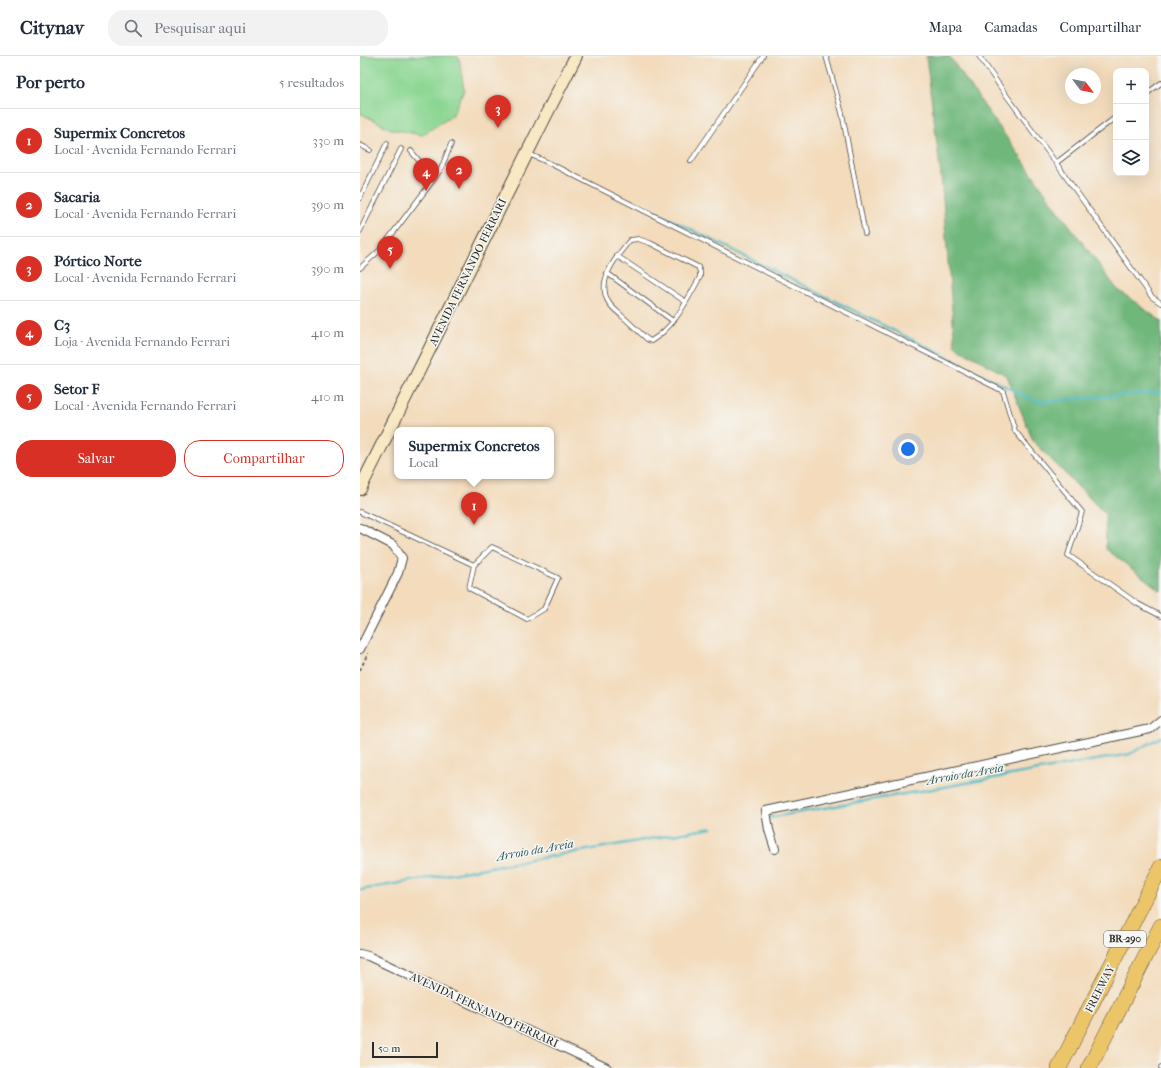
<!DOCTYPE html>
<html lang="pt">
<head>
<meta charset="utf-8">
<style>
  body { margin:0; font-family:"IM FELL French Canon",serif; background:#f2f2f3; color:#1f2937 }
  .controls { position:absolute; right:12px; top:12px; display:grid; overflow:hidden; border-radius:8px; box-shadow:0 4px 16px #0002 }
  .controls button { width:36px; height:36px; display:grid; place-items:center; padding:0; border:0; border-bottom:1px solid #e0e1e3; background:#fff; color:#1f2937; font:20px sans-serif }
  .compass { position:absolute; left:705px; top:12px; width:36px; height:36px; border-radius:50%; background:#fff; box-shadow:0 4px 16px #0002; rotate:122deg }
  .scale { position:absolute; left:12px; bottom:10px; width:66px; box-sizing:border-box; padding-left:4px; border:2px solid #2b2b2b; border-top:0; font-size:11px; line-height:14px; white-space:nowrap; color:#2b2b2b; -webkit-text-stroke:3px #f6f6f2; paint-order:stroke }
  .you { position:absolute; left:548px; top:393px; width:14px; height:14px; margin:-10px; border:3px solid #fff; border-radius:50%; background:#1a73e8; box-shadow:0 0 0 6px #1a73e833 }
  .badge { display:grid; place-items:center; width:26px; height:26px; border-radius:50%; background:#d93025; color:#fff; font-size:13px; font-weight:700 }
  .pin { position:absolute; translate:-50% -33px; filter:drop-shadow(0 1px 2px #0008) }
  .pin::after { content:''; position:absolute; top:21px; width:14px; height:12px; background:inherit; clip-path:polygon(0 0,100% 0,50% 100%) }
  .popup { position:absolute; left:34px; top:371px; width:160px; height:52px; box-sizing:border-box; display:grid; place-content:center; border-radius:8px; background:#fff; filter:drop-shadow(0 1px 3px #0005); font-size:13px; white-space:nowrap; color:#747a83 }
  .popup b { font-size:15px; color:#1f2937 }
  .popup::after { content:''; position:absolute; left:50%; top:100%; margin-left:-8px; border:8px solid transparent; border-top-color:#fff }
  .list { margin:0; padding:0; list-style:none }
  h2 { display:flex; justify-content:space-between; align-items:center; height:52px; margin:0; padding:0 16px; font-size:17px }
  h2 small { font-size:13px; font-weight:400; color:#747a83 }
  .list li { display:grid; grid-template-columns:26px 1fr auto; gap:12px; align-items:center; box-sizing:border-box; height:64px; padding:0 16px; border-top:1px solid #e0e1e3 }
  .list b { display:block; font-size:15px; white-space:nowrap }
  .list p { margin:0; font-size:13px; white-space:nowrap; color:#747a83 }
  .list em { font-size:13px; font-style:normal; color:#747a83 }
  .actions { display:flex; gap:8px; padding:12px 16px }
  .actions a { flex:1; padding:9px 0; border:1px solid #d93025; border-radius:16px; text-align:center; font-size:14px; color:#d93025 }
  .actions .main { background:#d93025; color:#fff }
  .icon { flex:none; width:22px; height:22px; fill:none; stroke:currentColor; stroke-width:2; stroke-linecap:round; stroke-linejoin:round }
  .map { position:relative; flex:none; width:801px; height:1012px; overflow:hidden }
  header { display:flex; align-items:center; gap:24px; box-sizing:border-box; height:56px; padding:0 20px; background:#fff; border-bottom:1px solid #e0e1e3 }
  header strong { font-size:19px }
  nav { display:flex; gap:22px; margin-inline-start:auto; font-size:14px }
  .search { width:280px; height:36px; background:#f2f2f3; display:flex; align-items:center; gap:10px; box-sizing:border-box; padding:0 14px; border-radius:16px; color:#747a83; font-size:15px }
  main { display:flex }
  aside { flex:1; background:#fff }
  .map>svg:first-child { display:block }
</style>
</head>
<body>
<header>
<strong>Citynav</strong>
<div class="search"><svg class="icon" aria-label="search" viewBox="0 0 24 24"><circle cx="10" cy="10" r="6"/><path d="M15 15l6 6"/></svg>Pesquisar aqui</div>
<nav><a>Mapa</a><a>Camadas</a><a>Compartilhar</a></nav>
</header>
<main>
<aside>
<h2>Por perto<small>5 resultados</small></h2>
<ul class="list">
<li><span class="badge">1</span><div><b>Supermix Concretos</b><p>Local · Avenida Fernando Ferrari</p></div><em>330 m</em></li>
<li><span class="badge">2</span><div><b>Sacaria</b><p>Local · Avenida Fernando Ferrari</p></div><em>390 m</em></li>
<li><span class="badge">3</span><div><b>Pórtico Norte</b><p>Local · Avenida Fernando Ferrari</p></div><em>390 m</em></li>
<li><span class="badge">4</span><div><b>C3</b><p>Loja · Avenida Fernando Ferrari</p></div><em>410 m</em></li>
<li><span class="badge">5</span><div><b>Setor F</b><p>Local · Avenida Fernando Ferrari</p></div><em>410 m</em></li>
</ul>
<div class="actions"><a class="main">Salvar</a><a>Compartilhar</a></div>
</aside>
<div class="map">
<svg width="801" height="1012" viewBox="0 0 801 1012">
  <rect width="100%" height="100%" fill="#f6f6f2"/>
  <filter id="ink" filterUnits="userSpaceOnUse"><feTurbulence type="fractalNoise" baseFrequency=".025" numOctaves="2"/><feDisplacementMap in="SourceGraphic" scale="8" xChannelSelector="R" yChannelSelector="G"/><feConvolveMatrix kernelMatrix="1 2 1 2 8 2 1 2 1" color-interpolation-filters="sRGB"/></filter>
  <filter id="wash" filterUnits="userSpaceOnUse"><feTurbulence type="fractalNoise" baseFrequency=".012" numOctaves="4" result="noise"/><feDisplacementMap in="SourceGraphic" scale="16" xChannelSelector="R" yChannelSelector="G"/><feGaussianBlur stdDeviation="0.9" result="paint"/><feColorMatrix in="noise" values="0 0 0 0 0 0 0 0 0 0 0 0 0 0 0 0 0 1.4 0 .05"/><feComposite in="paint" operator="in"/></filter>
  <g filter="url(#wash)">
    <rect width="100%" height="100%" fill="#f3dbbc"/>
    <path fill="#8bd692" stroke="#5b805e" d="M 0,0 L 97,0 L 99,2 L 104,34 L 92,60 L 62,79 L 31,73 L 0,57 Z"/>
    <path fill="#70b77c" stroke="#4e7154" d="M 566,0 L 589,0 L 695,150 L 757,233 L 801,265 L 801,535 L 746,493 L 745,458 L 673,385 L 647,320 L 595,290 L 581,120 Z"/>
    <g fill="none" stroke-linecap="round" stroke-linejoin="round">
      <g stroke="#4bb9c4" stroke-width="2.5">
        <path d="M 282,149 L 677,346 L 801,336"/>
        <path d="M 408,762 L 770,698 L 801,681"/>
        <path d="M 0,834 L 352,772"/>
      </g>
    </g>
  </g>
  <g filter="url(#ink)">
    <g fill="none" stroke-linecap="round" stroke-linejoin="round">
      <defs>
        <g id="lane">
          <path d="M 466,0 L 482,57 L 505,178"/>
          <path d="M 619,0 L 644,36 L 696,107"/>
          <path d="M 786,38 L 801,27"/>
          <path d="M 756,61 L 696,107 L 792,241 L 801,247"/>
          <path d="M 0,89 L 10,94"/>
          <path d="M 169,98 L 187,106 L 643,335 L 655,375 L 722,456 L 708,499 L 778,548 L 801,560"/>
          <path d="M 331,105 L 403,0"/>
          <path d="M 74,123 L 81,113 L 91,88"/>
          <path d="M 0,142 L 27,87"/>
          <path d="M 0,175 L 41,93"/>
          <path d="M 278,183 L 290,187 L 338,211 L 340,216 L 340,221 C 327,244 315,271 291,285 L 287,283 C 278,275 270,267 262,260 C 258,256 252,252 249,247 C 235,225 257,200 270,184 Z"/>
          <path d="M 257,200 L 326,246"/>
          <path d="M 0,212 L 20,194 L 74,123 L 51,95"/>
          <path d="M 247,217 L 313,265"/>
          <path d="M 0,456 L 114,509"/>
          <path d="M 132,491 L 198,522 L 184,553 L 167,563 L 109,532 L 114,509 Z"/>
          <path d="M 801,1012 L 801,1011"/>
        </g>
        <g id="street">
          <path d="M 0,472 L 33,489 L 42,502 L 38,517 L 0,593"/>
          <path d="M 415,793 L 409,774 L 406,755 L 790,673 L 801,664"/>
          <path d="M 0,898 L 8,900 L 247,1012"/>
        </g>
        <path id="secondary" d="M 0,433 L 186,59 L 216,0"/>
        <g id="highway">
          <path d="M 699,1012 L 801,811"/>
          <path d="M 729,1012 L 801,870"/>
        </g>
      </defs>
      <use href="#lane" stroke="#494541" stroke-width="5.5"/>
      <use href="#street" stroke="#494541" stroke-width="10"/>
      <use href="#secondary" stroke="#494541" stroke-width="14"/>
      <use href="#highway" stroke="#494541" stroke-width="16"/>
      <path stroke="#494541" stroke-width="1.5" stroke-dasharray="3 3" stroke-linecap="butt" d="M 0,614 L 8,597"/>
      <use href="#lane" stroke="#fff" stroke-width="4"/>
      <use href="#street" stroke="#fff" stroke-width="8"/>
      <use href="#secondary" stroke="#f8e8c3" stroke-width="12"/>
      <use href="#highway" stroke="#edc569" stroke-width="15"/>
    </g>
  </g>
  <g text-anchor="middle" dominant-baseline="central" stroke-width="3" stroke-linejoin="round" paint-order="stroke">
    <rect fill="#f6f6f2" stroke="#686867" stroke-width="1" x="744" y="875" width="42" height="16" rx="3"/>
    <g font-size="10" font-weight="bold" fill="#2b2b2b">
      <text x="765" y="883">BR-290</text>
    </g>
    <g font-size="11" fill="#2b2b2b" stroke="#f6f6f2">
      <text transform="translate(108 216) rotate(-64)">AVENIDA FERNANDO FERRARI</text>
      <text transform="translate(740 933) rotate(-63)">FREEWAY</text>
      <text transform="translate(124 954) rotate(25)">AVENIDA FERNANDO FERRARI</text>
    </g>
    <g font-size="12" font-style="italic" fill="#365d61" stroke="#f6f6f2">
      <text transform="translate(605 718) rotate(-10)">Arroio da Areia</text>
      <text transform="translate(175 794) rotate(-10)">Arroio da Areia</text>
    </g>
  </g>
</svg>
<div class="controls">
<button>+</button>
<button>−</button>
<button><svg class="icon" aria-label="layers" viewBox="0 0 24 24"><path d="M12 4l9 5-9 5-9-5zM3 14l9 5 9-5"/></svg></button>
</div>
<svg class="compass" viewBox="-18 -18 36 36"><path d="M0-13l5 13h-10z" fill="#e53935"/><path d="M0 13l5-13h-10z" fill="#747a83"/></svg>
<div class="scale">50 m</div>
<div class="you"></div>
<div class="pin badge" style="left:114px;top:469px">1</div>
<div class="popup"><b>Supermix Concretos</b>Local</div>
<div class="pin badge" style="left:99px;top:133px">2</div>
<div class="pin badge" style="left:138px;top:72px">3</div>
<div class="pin badge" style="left:66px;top:135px">4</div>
<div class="pin badge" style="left:30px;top:213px">5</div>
</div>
</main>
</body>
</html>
